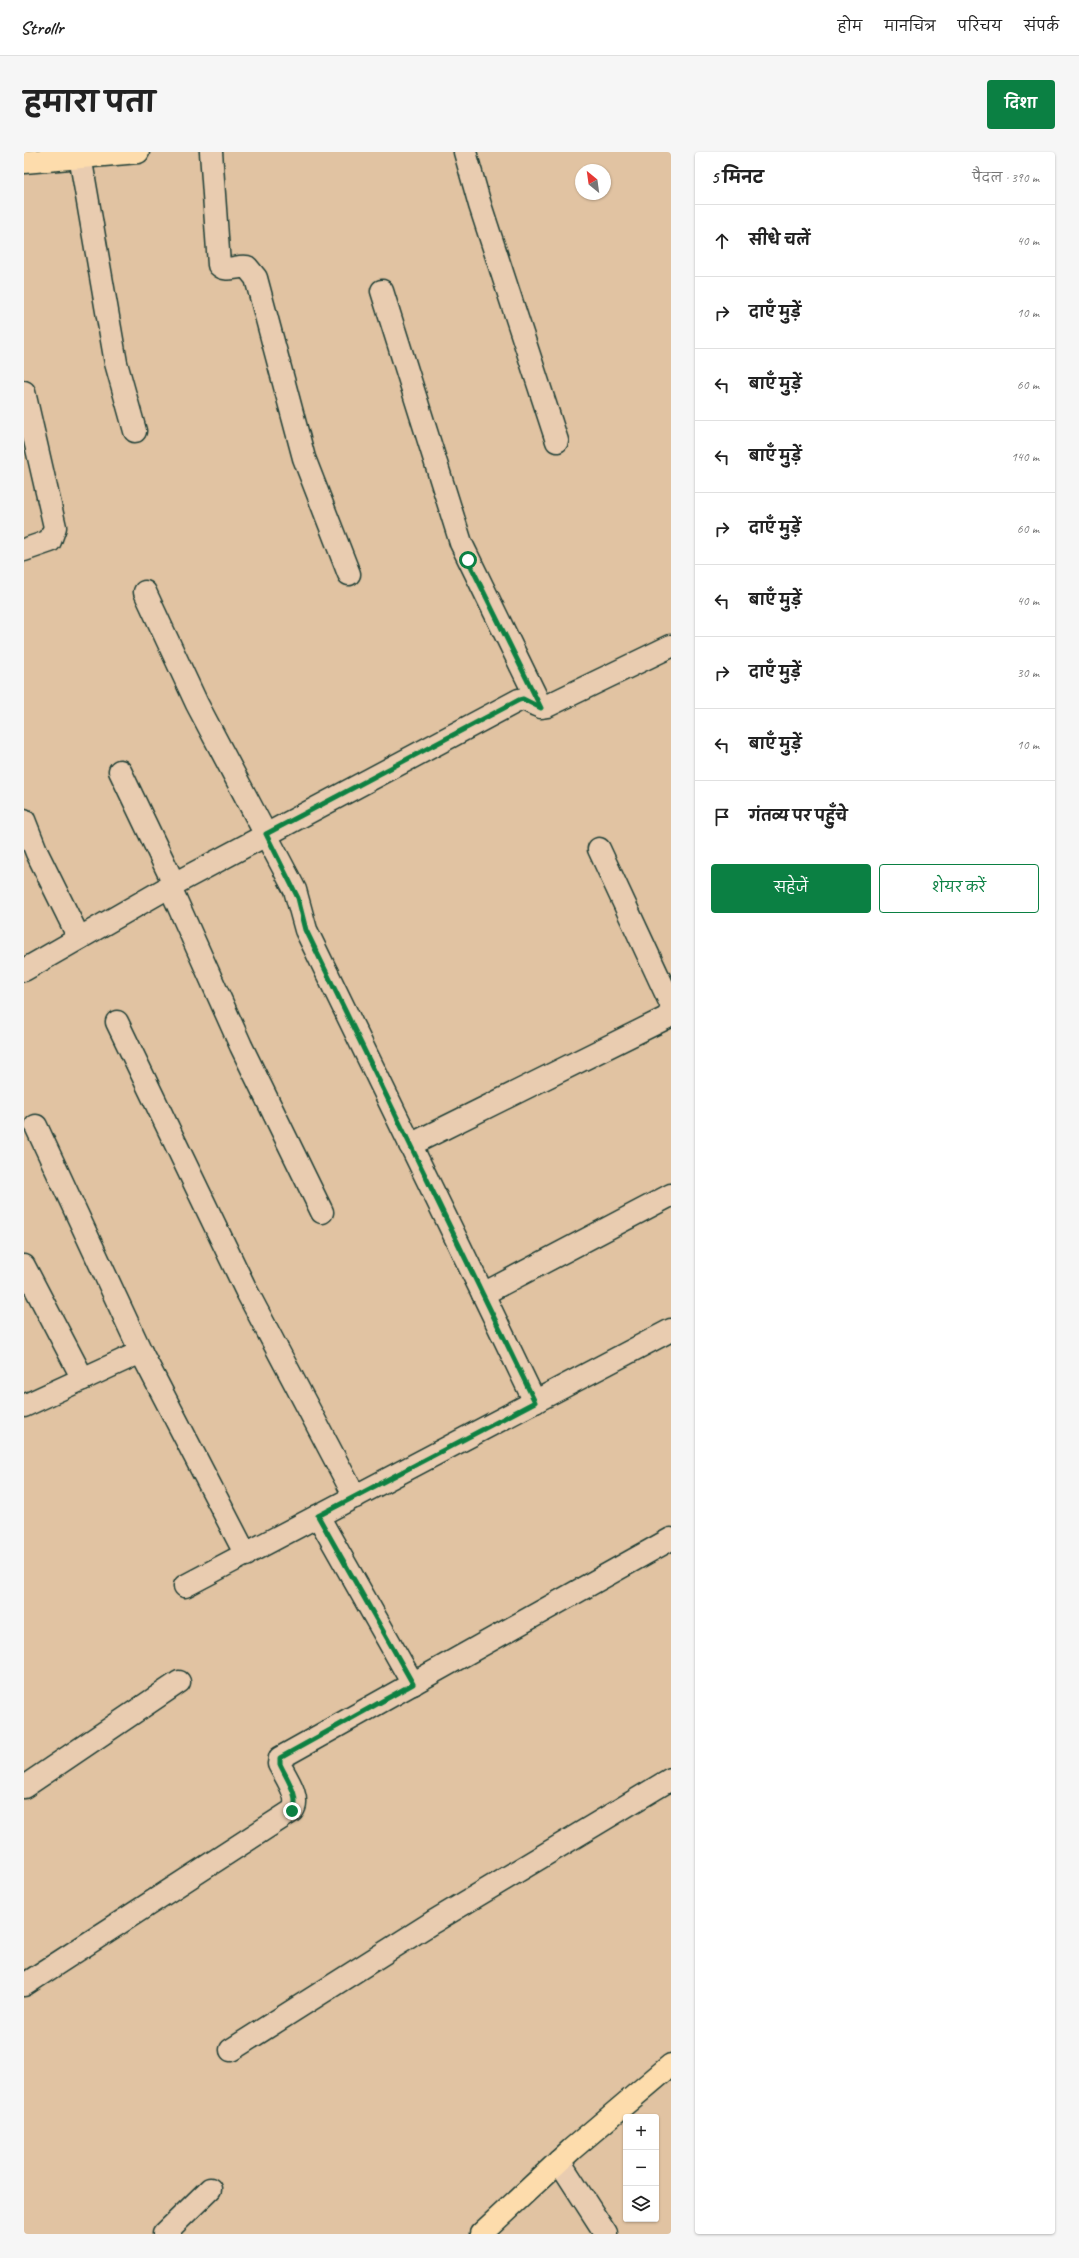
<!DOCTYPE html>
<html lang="hi">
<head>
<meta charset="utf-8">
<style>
  body { margin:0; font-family:Caveat,"Playpen Sans Deva",sans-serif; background:#f6f6f6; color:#222 }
  .controls { position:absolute; right:12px; bottom:12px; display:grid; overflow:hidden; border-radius:4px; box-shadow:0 1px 3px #0004 }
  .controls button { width:36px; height:36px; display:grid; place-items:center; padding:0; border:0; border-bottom:1px solid #e0e0e0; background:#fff; color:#222; font:20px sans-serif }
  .compass { position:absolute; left:551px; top:12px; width:36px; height:36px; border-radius:50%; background:#fff; box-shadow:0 1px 3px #0004; rotate:331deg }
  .stop { position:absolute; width:12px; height:12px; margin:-9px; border:3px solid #0b8043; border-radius:50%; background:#fff }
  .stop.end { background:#0b8043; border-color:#fff; box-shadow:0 1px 4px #0008 }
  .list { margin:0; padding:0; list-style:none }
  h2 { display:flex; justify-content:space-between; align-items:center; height:52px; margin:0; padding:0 16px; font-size:17px }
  h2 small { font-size:13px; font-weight:400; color:#767676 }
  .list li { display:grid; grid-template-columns:26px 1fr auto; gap:12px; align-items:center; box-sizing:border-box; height:72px; padding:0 16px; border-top:1px solid #e0e0e0 }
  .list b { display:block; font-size:15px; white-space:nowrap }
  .list em { font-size:13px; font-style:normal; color:#767676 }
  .actions { display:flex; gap:8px; padding:12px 16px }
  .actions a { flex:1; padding:9px 0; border:1px solid #0b8043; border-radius:4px; text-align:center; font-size:14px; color:#0b8043 }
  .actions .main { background:#0b8043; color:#fff }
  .icon { flex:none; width:22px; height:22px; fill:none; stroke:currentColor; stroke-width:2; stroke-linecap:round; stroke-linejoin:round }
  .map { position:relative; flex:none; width:647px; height:2082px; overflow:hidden; border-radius:4px }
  header { display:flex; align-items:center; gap:24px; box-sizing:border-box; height:56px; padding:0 20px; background:#fff; border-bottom:1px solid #e0e0e0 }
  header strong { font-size:19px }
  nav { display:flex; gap:22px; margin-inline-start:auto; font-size:14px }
  .intro { display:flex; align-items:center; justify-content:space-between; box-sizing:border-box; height:96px; padding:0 24px }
  h1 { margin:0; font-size:28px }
  .button { padding:10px 18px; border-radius:4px; background:#0b8043; color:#fff; font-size:14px; font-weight:700 }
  main { display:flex; gap:24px; padding:0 24px }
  aside { flex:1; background:#fff; border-radius:4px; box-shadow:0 1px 3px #0004 }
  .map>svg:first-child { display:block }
</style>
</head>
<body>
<header>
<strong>Strollr</strong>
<nav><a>होम</a><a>मानचित्र</a><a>परिचय</a><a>संपर्क</a></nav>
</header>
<div class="intro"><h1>हमारा पता</h1><a class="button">दिशा</a></div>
<main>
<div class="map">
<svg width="647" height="2082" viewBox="0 0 647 2082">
  <rect width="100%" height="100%" fill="#e1c3a2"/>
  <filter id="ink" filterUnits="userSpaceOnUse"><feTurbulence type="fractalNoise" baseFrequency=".025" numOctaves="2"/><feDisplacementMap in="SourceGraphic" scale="8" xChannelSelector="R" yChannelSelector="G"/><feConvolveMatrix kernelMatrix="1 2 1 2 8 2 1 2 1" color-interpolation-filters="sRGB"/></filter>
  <g filter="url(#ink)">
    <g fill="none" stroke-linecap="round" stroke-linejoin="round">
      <defs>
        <g id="street">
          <path d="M 187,0 L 195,113 C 203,121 213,113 223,115 L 232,126 L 280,306 L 325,422"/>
          <path d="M 441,0 L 456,53 L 533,289"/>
          <path d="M 56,4 L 92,211 L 111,279"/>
          <path d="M 358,139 L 437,391 L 517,555"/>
          <path d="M 0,240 L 31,375 L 26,389 L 0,398"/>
          <path d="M 121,440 L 173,552 L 271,738 L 282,778 L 459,1142 L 647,1043"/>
          <path d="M 96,619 L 150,732"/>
          <path d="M 0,668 L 13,701 L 55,786"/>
          <path d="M 575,697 L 647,852"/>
          <path d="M 146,735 L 217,894 L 298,1060"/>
          <path d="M 0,818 L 150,732 L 495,548 C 505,545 510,557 523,554 L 647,494"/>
          <path d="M 93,870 L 222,1138 L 331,1345"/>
          <path d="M 12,974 L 117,1200 L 222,1403"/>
          <path d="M 386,993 L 642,866 L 647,860"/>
          <path d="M 0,1114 L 59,1227"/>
          <path d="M 459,1142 L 511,1250"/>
          <path d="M 0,1254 L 117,1200"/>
          <path d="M 294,1364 L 389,1532"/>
          <path d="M 161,1434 L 647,1178"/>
          <path d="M 0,1635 L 155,1530"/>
          <path d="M 0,1833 L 268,1659 C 278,1647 261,1624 255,1612 L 256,1606 L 647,1387"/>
          <path d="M 207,1898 L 409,1770 L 647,1627"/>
          <path d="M 535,2009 L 582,2082"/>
          <path d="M 140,2082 L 186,2037"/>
        </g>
        <g id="primary">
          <path d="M 0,10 L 114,0"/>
          <path d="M 457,2082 L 548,1997 L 647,1913"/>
        </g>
      </defs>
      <use href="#street" stroke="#1f3d34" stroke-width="25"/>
      <use href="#primary" stroke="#1f3d34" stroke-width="25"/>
      <use href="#street" stroke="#e9ccb0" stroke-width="22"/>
      <use href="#primary" stroke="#fddcac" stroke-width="22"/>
    </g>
  </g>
  <g fill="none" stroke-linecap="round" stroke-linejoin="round" filter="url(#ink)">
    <path stroke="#0b8043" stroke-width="5" d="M 268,1659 C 278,1647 261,1624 256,1612 L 256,1606 L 389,1532 L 294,1364 L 511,1250 L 282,778 L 274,746 L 242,682 L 495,548 L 499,547 L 517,556 L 444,408"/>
  </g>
</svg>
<div class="controls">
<button>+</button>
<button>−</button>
<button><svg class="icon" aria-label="layers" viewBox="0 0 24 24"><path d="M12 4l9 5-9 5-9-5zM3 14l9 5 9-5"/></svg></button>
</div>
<svg class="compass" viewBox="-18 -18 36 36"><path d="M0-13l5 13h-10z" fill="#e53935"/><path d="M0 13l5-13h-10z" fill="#767676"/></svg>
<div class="stop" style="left:444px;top:408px"></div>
<div class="stop end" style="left:268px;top:1659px"></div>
</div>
<aside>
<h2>5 मिनट<small>पैदल · 390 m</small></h2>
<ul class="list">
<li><svg class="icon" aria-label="ahead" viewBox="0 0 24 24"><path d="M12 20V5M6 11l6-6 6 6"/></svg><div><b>सीधे चलें</b></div><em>40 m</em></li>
<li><svg class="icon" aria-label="right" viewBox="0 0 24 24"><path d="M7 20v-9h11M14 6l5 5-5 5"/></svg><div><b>दाएँ मुड़ें</b></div><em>10 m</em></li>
<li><svg class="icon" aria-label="left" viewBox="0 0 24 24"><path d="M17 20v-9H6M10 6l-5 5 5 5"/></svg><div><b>बाएँ मुड़ें</b></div><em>60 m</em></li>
<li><svg class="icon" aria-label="left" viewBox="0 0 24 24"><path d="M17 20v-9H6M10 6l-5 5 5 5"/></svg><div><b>बाएँ मुड़ें</b></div><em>140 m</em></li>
<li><svg class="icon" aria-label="right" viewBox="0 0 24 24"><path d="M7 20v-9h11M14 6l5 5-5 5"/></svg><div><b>दाएँ मुड़ें</b></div><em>60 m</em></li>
<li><svg class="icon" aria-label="left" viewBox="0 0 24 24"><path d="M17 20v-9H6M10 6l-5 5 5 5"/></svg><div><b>बाएँ मुड़ें</b></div><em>40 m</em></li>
<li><svg class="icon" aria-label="right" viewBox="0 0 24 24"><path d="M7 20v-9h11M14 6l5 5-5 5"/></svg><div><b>दाएँ मुड़ें</b></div><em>30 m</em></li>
<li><svg class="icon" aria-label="left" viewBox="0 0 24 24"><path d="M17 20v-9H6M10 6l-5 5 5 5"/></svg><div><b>बाएँ मुड़ें</b></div><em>10 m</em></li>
<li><svg class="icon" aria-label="arrive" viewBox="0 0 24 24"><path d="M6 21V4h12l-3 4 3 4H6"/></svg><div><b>गंतव्य पर पहुँचे</b></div></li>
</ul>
<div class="actions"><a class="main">सहेजें</a><a>शेयर करें</a></div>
</aside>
</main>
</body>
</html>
